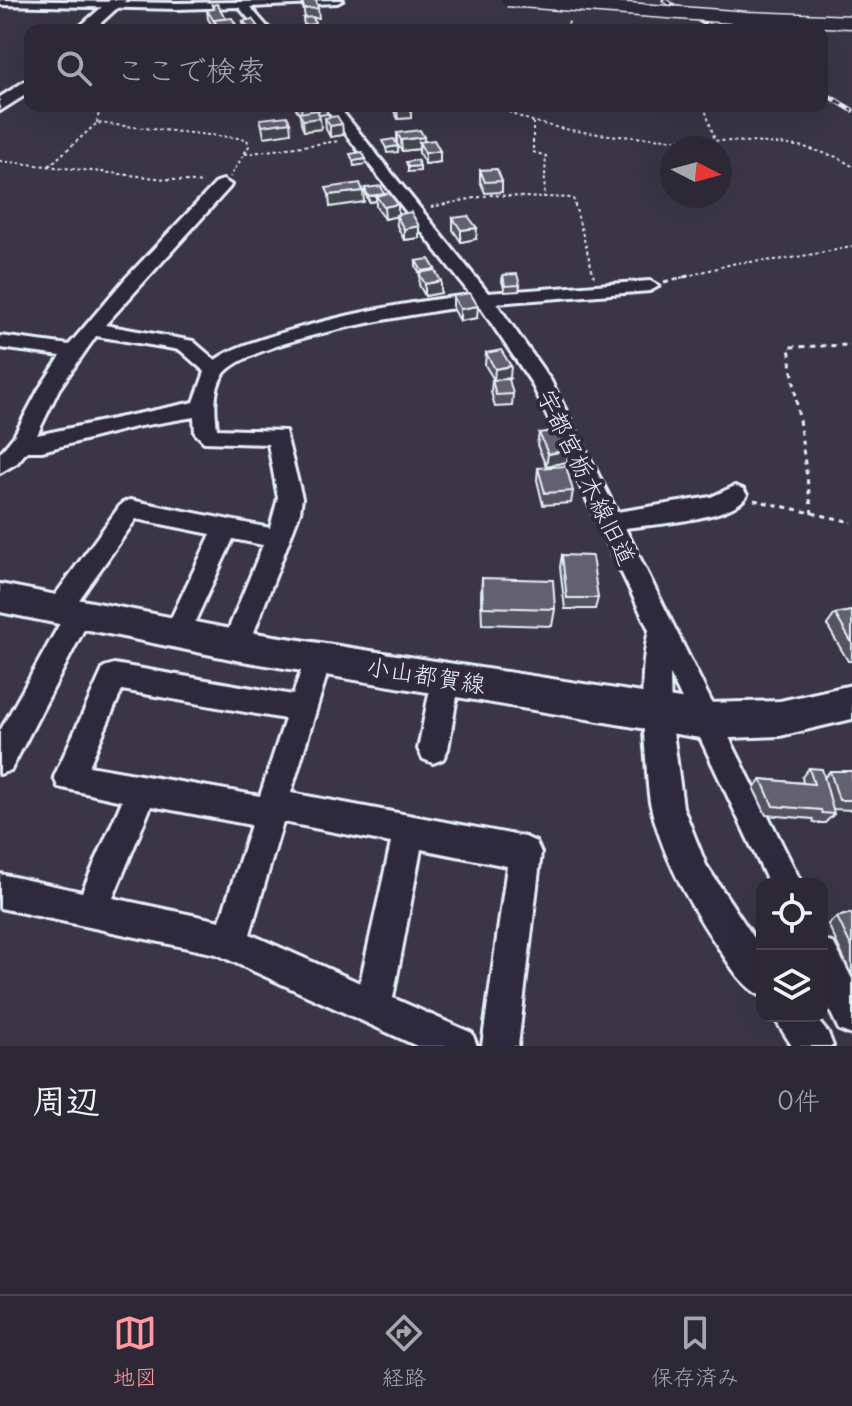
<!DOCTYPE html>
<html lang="ja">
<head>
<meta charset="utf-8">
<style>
  body { margin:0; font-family:Delius,"Klee One",sans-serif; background:#383442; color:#f1f3f6 }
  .controls { position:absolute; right:24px; bottom:24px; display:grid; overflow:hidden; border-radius:16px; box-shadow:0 8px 32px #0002 }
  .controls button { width:72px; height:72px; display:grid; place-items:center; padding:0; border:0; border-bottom:2px solid #484451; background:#2c2836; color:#f1f3f6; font:40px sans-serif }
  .compass { position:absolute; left:660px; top:136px; width:72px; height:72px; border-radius:50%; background:#2c2836; box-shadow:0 8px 32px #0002; rotate:96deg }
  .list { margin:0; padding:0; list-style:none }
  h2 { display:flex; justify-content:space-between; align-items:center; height:104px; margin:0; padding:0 32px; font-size:34px }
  h2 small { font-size:26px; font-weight:400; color:#a6a6ad }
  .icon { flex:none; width:44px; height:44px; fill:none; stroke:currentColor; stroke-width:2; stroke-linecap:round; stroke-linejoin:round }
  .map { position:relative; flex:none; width:852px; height:1046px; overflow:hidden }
  .search { position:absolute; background:#2c2836; box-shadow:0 8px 32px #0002; left:24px; right:24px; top:24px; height:88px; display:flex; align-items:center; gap:20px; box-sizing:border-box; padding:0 28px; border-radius:16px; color:#a6a6ad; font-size:30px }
  .sheet { height:248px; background:#2c2836 }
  nav { display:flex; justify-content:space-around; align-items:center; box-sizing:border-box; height:112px; border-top:2px solid #484451; background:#2c2836; font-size:22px; color:#a6a6ad }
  nav a { display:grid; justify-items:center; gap:4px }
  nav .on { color:#ff9aa2 }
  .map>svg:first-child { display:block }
</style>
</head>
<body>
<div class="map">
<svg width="852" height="1046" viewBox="0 0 852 1046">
  <rect width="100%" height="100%" fill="#3a3648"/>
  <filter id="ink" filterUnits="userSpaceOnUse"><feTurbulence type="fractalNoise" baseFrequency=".0125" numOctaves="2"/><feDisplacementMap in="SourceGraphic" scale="16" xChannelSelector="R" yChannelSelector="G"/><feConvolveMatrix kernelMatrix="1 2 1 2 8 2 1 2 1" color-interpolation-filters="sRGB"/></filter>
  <g filter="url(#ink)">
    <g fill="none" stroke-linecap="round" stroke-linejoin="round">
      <defs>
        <g id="minor">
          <path d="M 0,0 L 177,3 L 343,0 L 337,3 L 250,7 L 270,30 L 258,30 L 239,7 L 177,9 L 0,5 Z"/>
          <path d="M 324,106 L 338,106 L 488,293 L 650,281 L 659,286 L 650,291 L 496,303 L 551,381 L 617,512 L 711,497 L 735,486 L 743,489 L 747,495 C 733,520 653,524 625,528 L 802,884 L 769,884 L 670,674 L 671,717 L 683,807 L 706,865 L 762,950 L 762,996 C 742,987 730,965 718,947 C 688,903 661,854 650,802 C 647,784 647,765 645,747 C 642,707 640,669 649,630 L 531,382 L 479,305 C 432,310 247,339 223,375 C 213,390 215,412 217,429 L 285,431 L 302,498 L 300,512 L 246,653 L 236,656 L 226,653 L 222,645 L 263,545 L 233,539 L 186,641 L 177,644 L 168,641 L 164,633 L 211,534 L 136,519 L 76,604 L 88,606 L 92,614 L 11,770 L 0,774 L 0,731 L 63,618 L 49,617 L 45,609 L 122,503 L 130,500 L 270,528 L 278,498 L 268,444 L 204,442 L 195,433 L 194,417 L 135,427 L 42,451 L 27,451 L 17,463 L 0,473 L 0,453 L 14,436 L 39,389 L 61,356 L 0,348 L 0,336 L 69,345 L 125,279 L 217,182 L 223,180 L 231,185 L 229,188 L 105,325 L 193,341 L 215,360 C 233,347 257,341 278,334 C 341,315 405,302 471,295 ZM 96,336 L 180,350 L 205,372 L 194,402 L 37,435 L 59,389 Z"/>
          <path d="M 318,646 L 328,650 L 332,658 L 291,793 L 525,837 L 536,842 L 541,853 L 518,1046 L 482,1046 L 507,866 L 421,849 L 393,998 L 472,1033 L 477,1046 L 417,1046 L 216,954 L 0,908 L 0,874 L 82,892 L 122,801 L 58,787 L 54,777 L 104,667 L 114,664 L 293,695 L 308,650 ZM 122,690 L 285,719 L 260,796 L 89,766 ZM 151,806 L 251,825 L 220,921 L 113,898 ZM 283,822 L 391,843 L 360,983 L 250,934 Z"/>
          <path d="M 446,667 L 456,670 L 460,679 L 448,749 L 443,759 L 433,763 L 423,759 L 418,749 L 432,679 L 436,670 Z"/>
          <path d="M 822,939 L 834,944 L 852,979 L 852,1035 L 839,1030 L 822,994 Z"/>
          <path d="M 773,1016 L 814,1016 L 828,1033 L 833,1046 L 792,1046 Z"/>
        </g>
        <g id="major">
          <path d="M 110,0 L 126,0 L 93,30 L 76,30 Z"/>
          <path d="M 30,78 L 30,92 L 0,111 L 0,97 Z"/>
          <path d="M 0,584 L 236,630 L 706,703 L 780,701 L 852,685 L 852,719 L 780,736 L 706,739 L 236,660 L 0,612 Z"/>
        </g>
      </defs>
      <use href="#minor" stroke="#e8f1f8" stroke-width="6"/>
      <use href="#major" stroke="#e8f1f8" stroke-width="6"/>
      <g stroke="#e8f1f8" stroke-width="2" stroke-dasharray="3 3" stroke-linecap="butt">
        <path d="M 566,30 L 570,19"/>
        <path d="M 498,106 C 568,149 720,134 804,147 L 837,157 L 852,166"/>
        <path d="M 704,106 L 715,140"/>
        <path d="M 533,122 L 533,152 L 546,156 L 544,197 L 573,198 L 594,277"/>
        <path d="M 97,123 L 100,106"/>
        <path d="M 245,154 L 339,141"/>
        <path d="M 0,161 L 203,183"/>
        <path d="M 49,166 L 97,123 L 247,139 L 249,146 L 230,177"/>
        <path d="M 431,207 L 490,195 L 542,198"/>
        <path d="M 680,278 L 736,263 L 786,259 L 852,247"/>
      </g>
      <g stroke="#e8f1f8" stroke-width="3" stroke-dasharray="5 5" stroke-linecap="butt">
        <path d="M 664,282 L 688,276"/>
        <path d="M 754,500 L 852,522"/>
        <path d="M 812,514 L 789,347 L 852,345"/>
      </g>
      <use href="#minor" fill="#2f2a3d" fill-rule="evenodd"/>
      <use href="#major" fill="#2f2a3d" fill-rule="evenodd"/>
      <defs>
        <g id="rail">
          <path d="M 664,0 L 716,30"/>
          <path d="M 822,92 L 852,110"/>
        </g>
      </defs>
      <use href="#rail" stroke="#e8f1f8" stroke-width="5"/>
      <use href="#rail" stroke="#2f2a3d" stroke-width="3" stroke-dasharray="8" stroke-linecap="butt"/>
      <defs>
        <path id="minor-bridge" d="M 507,0 L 747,18 L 852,22"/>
      </defs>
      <use href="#minor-bridge" stroke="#e8f1f8" stroke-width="15" stroke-linecap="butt"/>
      <use href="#minor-bridge" stroke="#2f2a3d" stroke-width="12"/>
    </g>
    <g fill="#555361" stroke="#e8f1f8" stroke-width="2">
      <path d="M 302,0 L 318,8 L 319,18 L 314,18 L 316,29 L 305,29 L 303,18 L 305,18 Z"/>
      <path d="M 212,5 L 226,19 L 239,30 L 215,30 L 208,19 L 207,10 L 213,9 Z"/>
      <path d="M 243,21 L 258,27 L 258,30 L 244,30 Z"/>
      <path d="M 296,106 L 324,106 L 327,114 L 319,115 L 321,129 L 304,131 L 301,123 L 300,114 L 296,109 Z"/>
      <path d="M 342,106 L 364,106 L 361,108 L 345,110 Z"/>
      <path d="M 393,106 L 411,106 L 411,118 L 398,119 L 393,109 Z"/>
      <path d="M 325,118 L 342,124 L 343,135 L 330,137 L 326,129 Z"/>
      <path d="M 397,133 L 424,141 L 440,162 L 425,164 L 419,153 L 419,149 L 402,151 L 397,144 Z"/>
      <path d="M 480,170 L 502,181 L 502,192 L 485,193 L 480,181 Z"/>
      <path d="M 365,188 L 384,194 L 398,214 L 419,226 L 419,238 L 404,240 L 397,226 L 396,216 L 385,219 L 376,207 L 376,201 L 369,202 L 365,193 Z"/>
      <path d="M 453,218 L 476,239 L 461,242 L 453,230 Z"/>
      <path d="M 416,261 L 435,269 L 441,293 L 425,296 L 419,285 L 420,273 L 416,267 Z"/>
      <path d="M 503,275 L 520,285 L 519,291 L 505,292 L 502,281 Z"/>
      <path d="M 453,296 L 477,318 L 460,321 L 453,308 Z"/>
      <path d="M 486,353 L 510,378 L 503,379 L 513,394 L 512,406 L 495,407 L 491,392 L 492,380 L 494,380 L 485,365 Z"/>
      <path d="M 539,433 L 567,462 L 546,466 L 537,445 Z"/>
      <path d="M 538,468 L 573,491 L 571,503 L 543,505 L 537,480 Z"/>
      <path d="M 562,555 L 598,598 L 595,609 L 565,609 L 560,567 Z"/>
      <path d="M 482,578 L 555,609 L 552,626 L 482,624 L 481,596 Z"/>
      <path d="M 852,611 L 852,661 L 848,661 L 827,625 L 835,614 Z"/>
      <path d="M 809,768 L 824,778 L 830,771 L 852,771 L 852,810 L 832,809 L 834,814 L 825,823 L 814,823 L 813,819 L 766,815 L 754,789 L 761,779 L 803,783 L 802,777 Z"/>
      <path d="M 852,913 L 852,976 L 828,924 L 837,917 Z"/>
    </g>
    <g fill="#45444f" stroke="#e8f1f8" stroke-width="2">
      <path d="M 315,106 L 316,115 L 302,117 L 301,107 Z"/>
      <path d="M 378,106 L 390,106 L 390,107 L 378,109 Z"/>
      <path d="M 411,107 L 411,118 L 398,119 L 397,109 Z"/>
      <path d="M 326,108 L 327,114 L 319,115 L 318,110 Z"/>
      <path d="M 320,118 L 321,129 L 304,131 L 303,120 Z"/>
      <path d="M 290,122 L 291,133 L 264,137 L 262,126 Z"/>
      <path d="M 342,124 L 343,135 L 330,137 L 330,126 Z"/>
      <path d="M 424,137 L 424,148 L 419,142 L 419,149 L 402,151 L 401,140 Z"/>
      <path d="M 398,146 L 398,152 L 387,153 L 386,148 Z"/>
      <path d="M 440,151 L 440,162 L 425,164 L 425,153 Z"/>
      <path d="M 366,159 L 367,164 L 354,166 L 353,161 Z"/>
      <path d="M 420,166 L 420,171 L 408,172 L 408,167 Z"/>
      <path d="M 363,191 L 364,202 L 330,207 L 329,195 Z"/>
      <path d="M 368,196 L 376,196 L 376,201 L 369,202 Z"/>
      <path d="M 398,204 L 398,216 L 385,219 L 384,207 Z"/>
      <path d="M 419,226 L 419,238 L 404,240 L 404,229 Z"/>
      <path d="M 477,228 L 476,239 L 461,242 L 461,230 Z"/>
      <path d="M 441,281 L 441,293 L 425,296 L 425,284 Z"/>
      <path d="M 478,306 L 477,318 L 460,321 L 460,309 Z"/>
      <path d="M 511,366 L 510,378 L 494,381 L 495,369 Z"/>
      <path d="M 569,450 L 567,462 L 546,466 L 548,454 Z"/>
    </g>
    <g fill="#636171" stroke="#e8f1f8" stroke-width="2">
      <path d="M 302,0 L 316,0 L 318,8 L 304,9 Z"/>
      <path d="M 217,4 L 226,19 L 214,20 L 216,22 L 215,23 L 207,10 L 214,9 L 212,5 Z"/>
      <path d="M 313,17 L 315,24 L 304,25 L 303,18 Z"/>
      <path d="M 232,18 L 239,30 L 220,30 L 214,20 Z"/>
      <path d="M 252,19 L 258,27 L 249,28 L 243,21 Z"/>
      <path d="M 315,106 L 324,106 L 326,108 L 318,110 Z"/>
      <path d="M 396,106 L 411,106 L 411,107 L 397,109 Z"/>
      <path d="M 317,110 L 320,118 L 303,120 L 299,113 Z"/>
      <path d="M 287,116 L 290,122 L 262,126 L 260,119 Z"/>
      <path d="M 337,116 L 342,124 L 330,126 L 325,118 Z"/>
      <path d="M 420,130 L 424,137 L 401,140 L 397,133 Z"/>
      <path d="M 394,139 L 398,146 L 386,148 L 382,141 Z"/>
      <path d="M 434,140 L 440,151 L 425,153 L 419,142 Z"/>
      <path d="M 362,152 L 366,159 L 353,161 L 350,154 Z"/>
      <path d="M 417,160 L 420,166 L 408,167 L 406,162 Z"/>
      <path d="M 497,169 L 502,181 L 485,182 L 480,170 Z"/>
      <path d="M 360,183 L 363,191 L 329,195 L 326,188 Z"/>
      <path d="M 381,186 L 384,194 L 368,196 L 365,188 Z"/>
      <path d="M 389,193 L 398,204 L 384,207 L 376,196 Z"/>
      <path d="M 411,212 L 419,226 L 404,229 L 396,215 Z"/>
      <path d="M 468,216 L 477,228 L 461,230 L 453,218 Z"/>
      <path d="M 429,259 L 435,269 L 422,271 L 416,261 Z"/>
      <path d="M 435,270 L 441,281 L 425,284 L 419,273 Z"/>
      <path d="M 517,274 L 520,285 L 505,286 L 503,275 Z"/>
      <path d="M 470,293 L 478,306 L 460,309 L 453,296 Z"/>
      <path d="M 501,350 L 511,366 L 495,369 L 486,353 Z"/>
      <path d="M 509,379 L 513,394 L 496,395 L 492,380 Z"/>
      <path d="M 559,430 L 569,450 L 548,454 L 539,433 Z"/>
      <path d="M 566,466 L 573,491 L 545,493 L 538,468 Z"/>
      <path d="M 562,555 L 592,556 L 598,598 L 567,598 Z"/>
      <path d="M 482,578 L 553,580 L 555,609 L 483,607 Z"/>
      <path d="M 852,611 L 852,643 L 835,614 Z"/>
      <path d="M 809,768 L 822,769 L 834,814 L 822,813 L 821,810 L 773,806 L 761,779 L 814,784 Z"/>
      <path d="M 830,771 L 852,771 L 852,800 L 839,800 Z"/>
      <path d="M 852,913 L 852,948 L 837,917 Z"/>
    </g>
  </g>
  <g text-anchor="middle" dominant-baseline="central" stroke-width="8" stroke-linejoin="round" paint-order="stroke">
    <g font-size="24" fill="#e8f1f8" stroke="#2f2a3d">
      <text transform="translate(587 477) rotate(64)">宇都宮栃木線旧道</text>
      <text transform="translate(426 675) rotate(9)">小山都賀線</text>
    </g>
  </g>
</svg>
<div class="controls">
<button><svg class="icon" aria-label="locate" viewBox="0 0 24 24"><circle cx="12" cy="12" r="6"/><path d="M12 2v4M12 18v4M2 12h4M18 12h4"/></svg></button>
<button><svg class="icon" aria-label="layers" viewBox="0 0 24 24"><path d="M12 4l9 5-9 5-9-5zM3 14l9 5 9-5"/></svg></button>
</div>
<svg class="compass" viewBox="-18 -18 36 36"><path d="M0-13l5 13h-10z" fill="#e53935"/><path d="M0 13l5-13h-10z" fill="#a6a6ad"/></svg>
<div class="search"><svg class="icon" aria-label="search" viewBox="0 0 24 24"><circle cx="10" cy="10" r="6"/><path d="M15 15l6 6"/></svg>ここで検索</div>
</div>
<section class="sheet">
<h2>周辺<small>0件</small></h2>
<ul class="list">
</ul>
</section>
<nav>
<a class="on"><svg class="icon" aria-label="map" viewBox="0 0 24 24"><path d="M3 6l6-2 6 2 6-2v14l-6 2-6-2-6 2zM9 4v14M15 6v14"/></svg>地図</a>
<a><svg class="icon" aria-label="directions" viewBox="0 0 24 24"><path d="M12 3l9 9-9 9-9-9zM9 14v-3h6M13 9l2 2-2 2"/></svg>経路</a>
<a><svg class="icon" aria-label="saved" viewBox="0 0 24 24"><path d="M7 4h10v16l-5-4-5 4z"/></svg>保存済み</a>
</nav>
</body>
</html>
